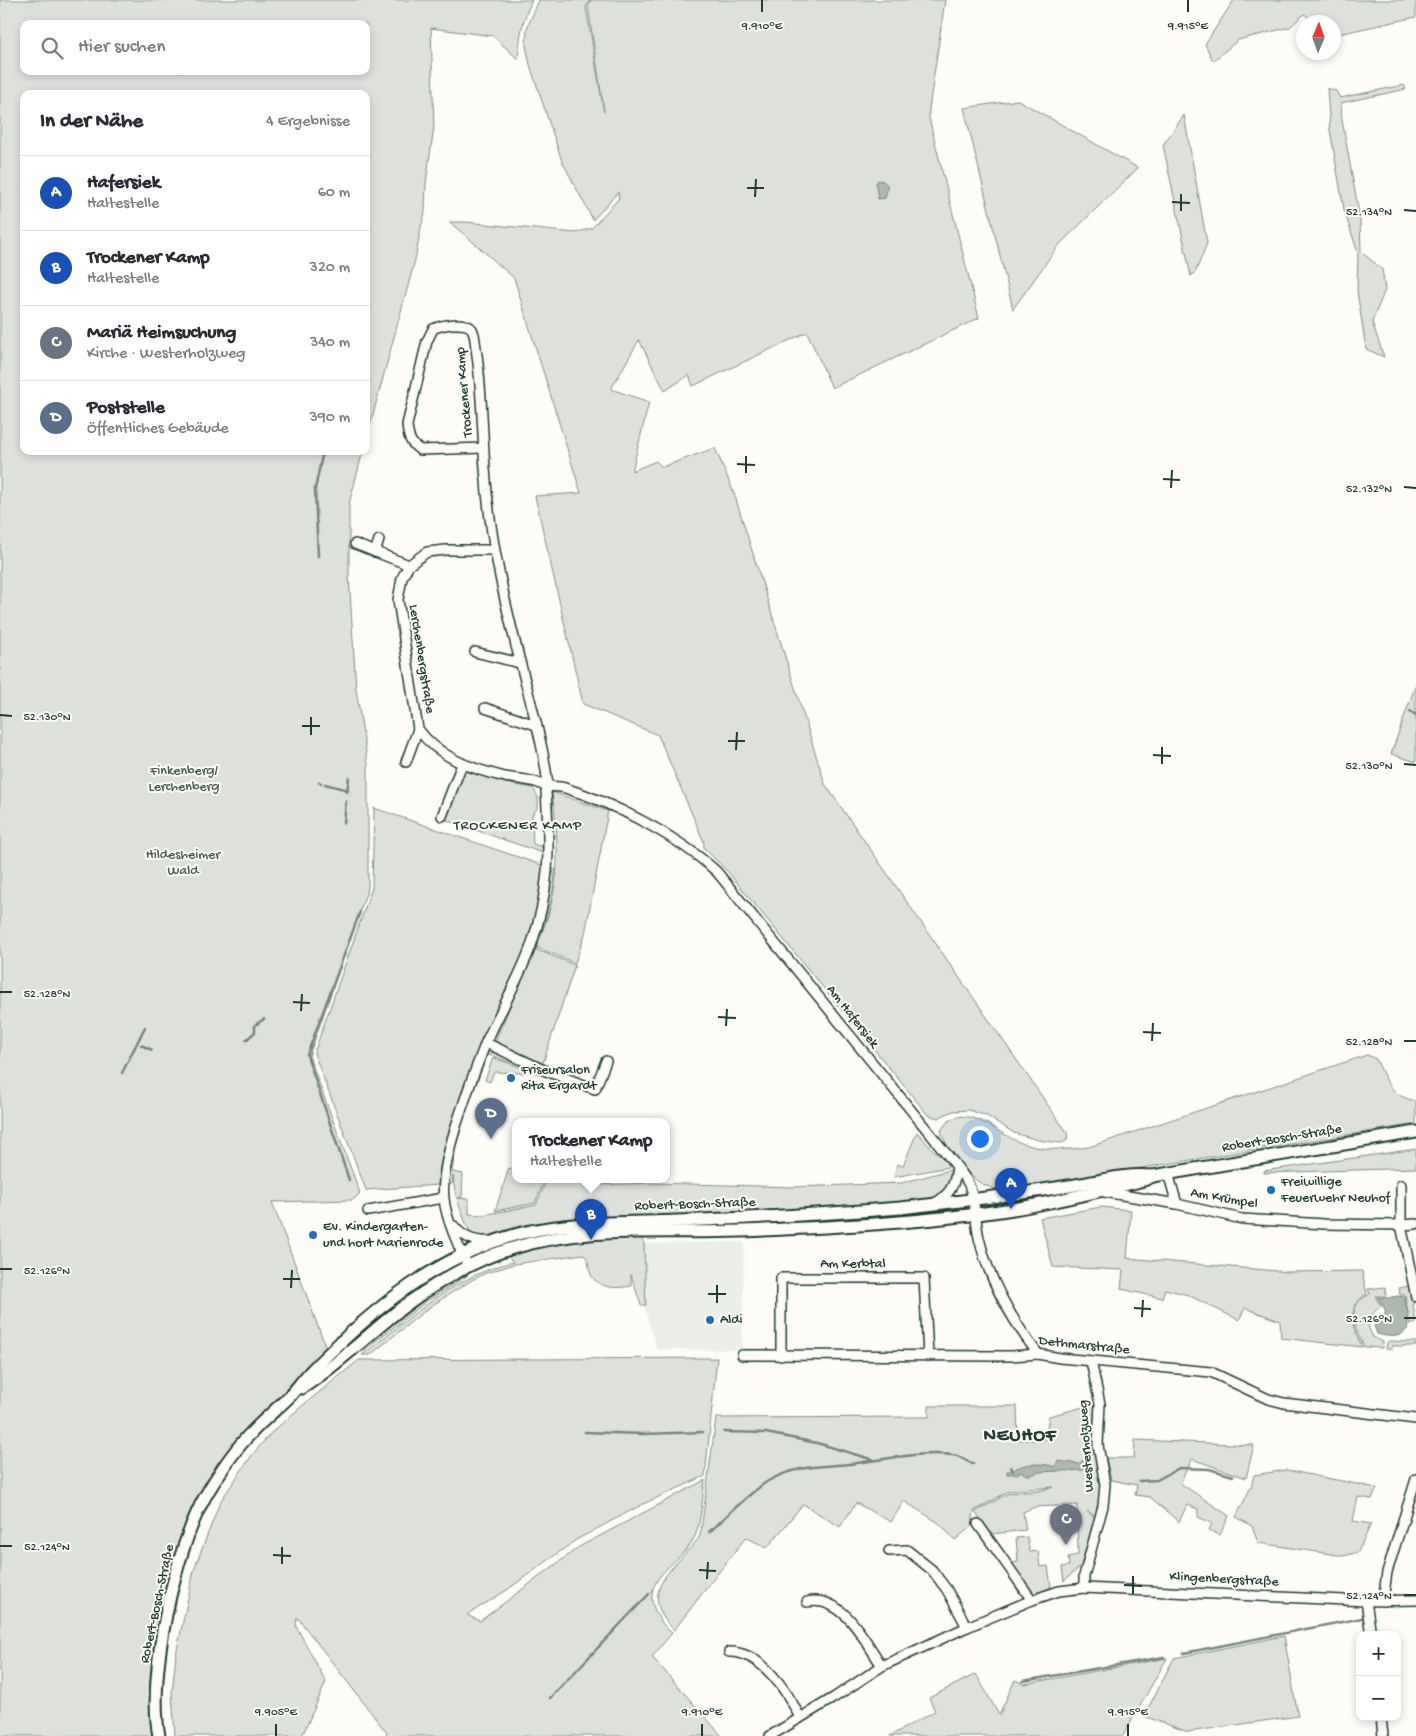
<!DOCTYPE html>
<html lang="de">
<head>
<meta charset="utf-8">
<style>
  body { margin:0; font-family:"Gochi Hand",sans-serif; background:#f2f2f3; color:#2b2b33 }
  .controls { position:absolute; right:15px; bottom:15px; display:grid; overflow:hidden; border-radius:10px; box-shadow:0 2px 8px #0003 }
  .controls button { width:45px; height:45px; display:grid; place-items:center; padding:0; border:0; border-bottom:1px solid #e1e1e2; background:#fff; color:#2b2b33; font:25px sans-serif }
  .compass { position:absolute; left:1296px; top:15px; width:45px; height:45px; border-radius:50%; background:#fff; box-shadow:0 2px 8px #0003; rotate:2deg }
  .you { position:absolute; left:979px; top:1138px; width:18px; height:18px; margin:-12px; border:4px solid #fff; border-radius:50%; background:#1a73e8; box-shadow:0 0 0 8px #1a73e833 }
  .badge { display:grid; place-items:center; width:32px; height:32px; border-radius:50%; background:#db2777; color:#fff; font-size:16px; font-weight:700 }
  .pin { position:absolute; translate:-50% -41px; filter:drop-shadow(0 1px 2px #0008) }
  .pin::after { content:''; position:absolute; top:26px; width:18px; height:15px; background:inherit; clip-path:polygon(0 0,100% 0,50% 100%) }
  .popup { position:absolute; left:512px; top:1118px; width:158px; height:65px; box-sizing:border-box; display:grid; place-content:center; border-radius:10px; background:#fff; filter:drop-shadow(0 1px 4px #0005); font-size:16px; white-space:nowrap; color:#7c7c81 }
  .popup b { font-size:19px; color:#2b2b33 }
  .popup::after { content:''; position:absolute; left:50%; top:100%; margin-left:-10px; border:10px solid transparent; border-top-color:#fff }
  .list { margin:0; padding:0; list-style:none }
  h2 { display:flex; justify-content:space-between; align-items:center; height:65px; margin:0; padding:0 20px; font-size:21px }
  h2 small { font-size:16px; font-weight:400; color:#7c7c81 }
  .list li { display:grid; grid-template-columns:32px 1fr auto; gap:15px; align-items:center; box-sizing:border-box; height:75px; padding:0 20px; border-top:1px solid #e1e1e2 }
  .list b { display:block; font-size:19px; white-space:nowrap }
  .list p { margin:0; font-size:16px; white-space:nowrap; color:#7c7c81 }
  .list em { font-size:16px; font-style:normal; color:#7c7c81 }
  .icon { flex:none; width:28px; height:28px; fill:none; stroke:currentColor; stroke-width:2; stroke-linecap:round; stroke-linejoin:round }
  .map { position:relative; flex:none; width:1416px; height:1736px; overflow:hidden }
  .search { position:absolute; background:#fff; box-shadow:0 2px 8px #0003; left:20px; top:20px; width:350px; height:55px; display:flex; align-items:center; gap:12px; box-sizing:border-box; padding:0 18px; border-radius:10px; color:#7c7c81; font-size:19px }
  .panel { position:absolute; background:#fff; box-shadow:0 2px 8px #0003; left:20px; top:90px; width:350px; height:365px; border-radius:10px }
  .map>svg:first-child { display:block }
</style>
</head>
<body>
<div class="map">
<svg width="1416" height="1736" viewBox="0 0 1416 1736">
  <rect width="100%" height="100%" fill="#fdfcf7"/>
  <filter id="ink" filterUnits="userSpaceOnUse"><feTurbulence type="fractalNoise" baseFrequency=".02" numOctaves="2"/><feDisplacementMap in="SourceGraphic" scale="10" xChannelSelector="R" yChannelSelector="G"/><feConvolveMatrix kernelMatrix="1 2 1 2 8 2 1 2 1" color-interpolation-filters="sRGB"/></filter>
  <g filter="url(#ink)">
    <path fill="#eceee9" d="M 744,1242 L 742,1350 L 657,1349 L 638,1286 L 638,1244 Z"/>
    <g fill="#dde0db" stroke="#7e8e88" fill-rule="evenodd">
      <path d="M 0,0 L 532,0 C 522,22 520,34 518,59 L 493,36 L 431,28 L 434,127 L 426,183 L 425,213 L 421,227 L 415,260 L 366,440 L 366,94 L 24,94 L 24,451 L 363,451 L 349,504 L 349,575 L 356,689 L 368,765 L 368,888 L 309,1056 L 360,1193 L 353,1200 L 272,1202 L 326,1348 C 310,1363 296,1379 281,1394 C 257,1418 235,1439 216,1467 C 186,1511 174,1562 162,1612 C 157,1635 151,1659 150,1683 C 149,1700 151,1719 152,1736 L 0,1736 ZM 24,24 L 366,24 L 366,71 L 24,71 Z"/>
      <path d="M 539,0 L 590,0 L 586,7 L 604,112 L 588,7 L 591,0 L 945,0 L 929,109 L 929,118 L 979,318 L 832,388 L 807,332 L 693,386 L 689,375 L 665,391 L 639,340 L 611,389 L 649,402 L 632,471 L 656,461 L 662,467 L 715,448 L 734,493 L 825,784 L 1068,1134 L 1067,1140 L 1062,1143 L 1038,1140 L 1014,1133 L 987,1116 L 969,1110 L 953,1111 L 938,1118 L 928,1115 L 728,872 L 704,848 L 704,842 L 658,735 L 583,704 L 535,496 L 581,493 L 514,278 L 465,235 L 449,222 L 465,222 L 575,233 L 592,228 L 619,198 L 618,192 L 593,220 L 562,161 L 530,65 L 526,46 L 527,28 Z"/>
      <path d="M 1234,0 L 1416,0 L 1416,17 L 1334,35 L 1334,22 L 1310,22 L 1307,16 L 1304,14 L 1290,27 L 1238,40 L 1213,61 L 1205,44 Z"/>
      <path d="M 1404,85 L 1406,89 L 1341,103 L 1342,120 L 1360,219 L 1361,252 L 1382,269 L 1385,290 L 1372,322 L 1384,357 L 1366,349 L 1357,291 L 1358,253 L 1344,210 L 1330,130 L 1327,88 L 1336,91 L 1340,98 Z"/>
      <path d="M 1018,100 L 1138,168 L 1059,245 L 1013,309 L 964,108 Z"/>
      <path d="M 1184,115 L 1207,243 L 1196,271 L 1191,276 L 1163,145 Z"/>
      <path d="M 1416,684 L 1416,762 L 1391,754 Z"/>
      <path d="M 464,771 L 505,783 L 533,788 L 538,797 L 538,807 L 532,815 L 533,844 L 543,847 L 543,853 L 446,820 Z"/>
      <path d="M 552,792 L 608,811 L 585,934 L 575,963 L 536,947 C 561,891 560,852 552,792 Z"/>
      <path d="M 374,808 L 556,870 L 552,897 L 545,923 L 488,1053 L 468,1105 L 456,1146 L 452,1172 L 463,1174 L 462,1197 L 458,1198 L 469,1199 L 469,1214 L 482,1215 L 536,1205 L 547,1179 L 595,1185 L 653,1183 L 794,1187 L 901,1183 L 950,1170 C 954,1198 928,1200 908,1203 L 716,1215 L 473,1241 C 465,1219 454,1199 453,1176 L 452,1184 L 366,1190 L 314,1053 L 372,888 Z"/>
      <path d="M 535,949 L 575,965 L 540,1072 L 489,1055 Z"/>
      <path d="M 1367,1055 L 1376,1059 C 1387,1081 1390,1096 1416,1101 L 1416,1124 L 1004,1190 C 995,1189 989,1188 981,1183 C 966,1175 945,1147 941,1131 C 960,1095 999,1136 1024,1144 C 1045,1151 1067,1150 1089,1147 Z"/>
      <path d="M 493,1058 L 527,1069 L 523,1073 L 494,1072 L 490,1082 L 485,1080 Z"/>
      <path d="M 917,1132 L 933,1150 L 944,1159 L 949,1167 L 894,1177 L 897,1164 L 903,1166 Z"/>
      <path d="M 1416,1149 L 1416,1168 L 1264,1173 L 1264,1171 Z"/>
      <path d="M 509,1168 L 516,1170 L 516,1179 L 545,1179 L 535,1203 L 495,1211 Z"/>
      <path d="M 1101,1207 L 1131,1210 L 1127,1258 L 1289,1272 L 1362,1271 L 1367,1294 C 1346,1307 1351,1329 1363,1347 L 1281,1338 L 1280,1321 L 1245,1308 L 1239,1320 L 1188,1295 L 1165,1289 L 1162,1298 L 1121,1289 L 1123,1270 L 1053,1267 L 1040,1218 Z"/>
      <path d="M 639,1236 L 644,1243 L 646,1305 L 641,1305 L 631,1275 L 631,1286 C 616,1289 596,1289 590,1272 C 588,1264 589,1259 583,1254 L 515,1264 L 486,1273 L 472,1280 L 431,1306 L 370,1355 L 362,1355 C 408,1320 455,1275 513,1262 L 504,1253 L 561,1240 Z"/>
      <path d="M 466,1273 L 467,1276 L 427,1301 L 362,1352 L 362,1348 L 426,1299 Z"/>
      <path d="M 1410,1286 L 1416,1323 L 1410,1325 L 1405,1295 L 1400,1295 L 1399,1288 Z"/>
      <path d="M 1385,1287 L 1386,1296 L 1375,1296 L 1381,1306 C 1368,1317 1364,1320 1373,1337 L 1383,1342 L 1382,1348 L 1365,1347 C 1356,1334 1348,1315 1359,1301 C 1362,1298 1367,1296 1370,1294 L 1368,1289 Z"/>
      <path d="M 1389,1341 L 1416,1342 L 1416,1346 L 1392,1346 L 1392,1349 L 1386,1349 L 1387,1343 Z"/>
      <path d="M 717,1358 L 705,1476 L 643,1504 L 576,1540 L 507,1590 L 467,1615 L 480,1621 L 579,1547 L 705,1480 C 702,1498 702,1521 694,1538 C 684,1561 642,1576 654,1608 C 659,1619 663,1626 672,1633 L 652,1657 L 722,1736 L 386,1736 L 387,1733 L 297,1617 L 296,1626 L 326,1682 L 302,1736 L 175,1736 L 172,1693 L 176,1654 L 194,1570 L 220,1502 L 252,1455 L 271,1433 L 302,1406 L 359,1360 Z"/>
      <path d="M 1095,1404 L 1093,1439 L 1101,1479 L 1099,1503 L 1096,1517 L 1087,1511 L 1095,1518 L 1081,1566 L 1064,1581 L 1062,1567 L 1069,1566 L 1068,1557 L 1078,1555 L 1077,1505 L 1035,1507 L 1023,1512 L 1026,1530 L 991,1534 L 975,1512 L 1009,1493 L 1038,1491 L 1054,1487 L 1009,1491 L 974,1511 L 972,1526 L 955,1540 L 939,1523 L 904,1501 L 891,1522 L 856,1503 L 840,1527 L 803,1504 L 767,1548 L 746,1537 L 674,1630 C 635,1591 674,1569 699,1538 L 701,1531 L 716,1418 L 929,1417 L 929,1406 L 1017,1406 L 1018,1440 L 1045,1440 L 1049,1416 Z"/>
      <path d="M 1135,1440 L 1254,1445 L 1246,1478 L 1192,1459 L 1180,1483 L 1229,1516 L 1220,1535 L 1209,1530 L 1212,1523 L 1198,1517 L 1198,1509 L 1187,1505 L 1179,1522 L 1150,1497 L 1135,1495 L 1137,1485 L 1111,1480 L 1106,1458 L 1134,1458 Z"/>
      <path d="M 1286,1470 L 1377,1488 L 1372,1499 L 1358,1497 L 1353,1521 L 1371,1524 L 1358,1552 L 1344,1556 L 1258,1543 L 1252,1526 L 1236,1517 L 1251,1487 L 1254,1475 Z"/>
      <path d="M 1027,1537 L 1030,1552 L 1038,1551 L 1040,1567 L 1048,1566 L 1051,1587 L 1024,1600 L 1001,1564 L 1018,1562 L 1016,1538 Z"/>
      <path d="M 1284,1636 L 1298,1716 L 1188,1732 L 1144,1716 L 1174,1658 Z"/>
      <path d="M 1167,1658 L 1123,1736 L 890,1736 L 935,1711 L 929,1698 L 976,1674 L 999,1715 L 1015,1680 L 1024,1684 Z"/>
    </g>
    <g fill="#aeb8b1" stroke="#75877f">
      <path d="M 878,180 L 883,181 L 888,186 L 885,198 L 878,199 L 876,184 Z"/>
      <path d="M 1397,1296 L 1404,1297 L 1408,1313 L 1408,1328 C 1401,1339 1388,1337 1377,1334 L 1374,1326 C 1387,1310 1390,1317 1377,1297 L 1388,1298 Z"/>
      <path d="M 1083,1460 L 1084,1470 L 1038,1472 C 1031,1476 1027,1476 1021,1472 L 1017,1474 L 1007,1474 L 1007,1471 L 1013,1471 C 1021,1462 1045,1463 1055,1467 L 1058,1461 L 1079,1464 Z"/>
    </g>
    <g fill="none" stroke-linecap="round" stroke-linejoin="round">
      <g stroke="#75877f" stroke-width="2.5">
        <path d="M 318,556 L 315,489 L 323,451"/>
        <path d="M 1410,711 L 1416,715"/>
        <path d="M 319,782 L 321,783"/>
        <path d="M 325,784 L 348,790"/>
        <path d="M 347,792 L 349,777"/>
        <path d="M 344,823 L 346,801"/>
        <path d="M 246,1040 L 255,1032 L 255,1025 L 264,1019"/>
        <path d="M 141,1045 L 152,1050"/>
        <path d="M 122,1073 L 145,1027"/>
        <path d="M 349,1180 L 307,1055 L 360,912"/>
        <path d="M 585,1432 L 643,1434 L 703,1432"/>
        <path d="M 724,1432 L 766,1433 L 817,1443 L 874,1460"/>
        <path d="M 1011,1467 L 1013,1471"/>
        <path d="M 1139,1481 L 1157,1480 L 1179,1468 L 1209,1469 L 1233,1476"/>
        <path d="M 709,1532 C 727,1517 750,1491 770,1480 C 797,1465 820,1467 849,1464 C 883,1460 917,1451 952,1455 C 959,1455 966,1461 973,1464"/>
        <path d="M 1184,1653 L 1367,1617"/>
        <path d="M 1023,1681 L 1164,1657"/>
        <path d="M 550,1698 L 649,1594"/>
      </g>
      <defs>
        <g id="minor">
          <path d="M 355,544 L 409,565"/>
          <path d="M 494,550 L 446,550 L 427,552 L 409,565 L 402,578 L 398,600 L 418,729 C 439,758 472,769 505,777 C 515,779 526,779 535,782 C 539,783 542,785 546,786 C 552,787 558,786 565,788 C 614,803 679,837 717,872 L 954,1163 C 959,1170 966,1178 969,1185 C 976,1202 975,1221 979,1238 C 989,1280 1012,1320 1038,1354"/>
          <path d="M 375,552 L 379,540"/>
          <path d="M 475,652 L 520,663"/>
          <path d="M 485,708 L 536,725"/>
          <path d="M 406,762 L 418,729"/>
          <path d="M 442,816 L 462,764"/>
          <path d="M 486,1043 L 546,1071 L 595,1089 L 606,1061"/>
          <path d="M 1168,1173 L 1177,1204"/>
          <path d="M 1401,1185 L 1401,1225 L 1416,1297"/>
          <path d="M 1104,1192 L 1177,1204 L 1242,1219 L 1324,1224 L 1401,1225 L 1416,1224"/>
          <path d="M 935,1203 C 951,1194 955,1184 957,1167"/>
          <path d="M 368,1211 L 443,1198"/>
          <path d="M 454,1226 C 463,1238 475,1242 490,1241"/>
          <path d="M 468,1266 C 459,1249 446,1218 444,1199 C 441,1174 451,1141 459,1117 C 467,1092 476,1067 486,1042 C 501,1010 519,979 531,946 C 550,891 550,849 546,792 L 548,786 C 544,746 531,705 521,665 C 504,600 489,535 485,468 C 482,428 482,387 476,348 C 475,342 475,334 472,329 C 466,320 441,325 433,329 L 427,341 L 407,425 C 408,437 410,443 420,450 L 484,448"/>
          <path d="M 742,1355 L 1011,1356 L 1038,1354 L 1060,1358 L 1211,1372 L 1268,1399 L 1284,1403 L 1416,1419"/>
          <path d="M 781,1356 L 781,1278 L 924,1278 L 928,1356"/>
          <path d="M 978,1524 L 1032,1600"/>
          <path d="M 889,1551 L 907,1550 L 932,1570 L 947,1590 L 967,1627"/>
          <path d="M 1084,1588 L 1084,1576 L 1103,1506 L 1105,1485 L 1098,1445 L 1100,1404 L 1091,1361"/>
          <path d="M 1366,1601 L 1371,1635"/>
          <path d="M 1383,1601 L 1387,1572 L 1416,1479"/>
          <path d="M 807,1602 C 843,1594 865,1641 882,1666"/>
          <path d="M 729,1652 C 761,1651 788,1692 800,1718"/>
          <path d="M 1381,1717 L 1383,1736"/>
          <path d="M 770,1736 L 835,1697 L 882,1666 L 967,1627 L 1032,1600 L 1059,1591 L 1084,1588 L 1366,1601 L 1416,1600"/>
        </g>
        <g id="major">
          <path d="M 302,1388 C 340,1364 371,1331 407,1304 C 439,1281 475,1259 513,1248 C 587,1225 665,1234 740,1231 C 831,1227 923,1223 1013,1209 C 1057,1202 1100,1191 1144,1180 L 1153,1176 L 1416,1132"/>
          <path d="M 159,1736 C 147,1675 175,1549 206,1495 C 219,1473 234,1450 252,1432 C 264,1419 278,1408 290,1396 C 299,1386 306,1375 316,1366 C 374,1308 440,1254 522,1233 C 573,1221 626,1223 678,1221 C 752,1218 826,1214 900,1208 C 956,1202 1013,1195 1069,1186 C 1096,1182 1124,1173 1153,1176"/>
        </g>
      </defs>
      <use href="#minor" stroke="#1f3d34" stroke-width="12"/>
      <use href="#major" stroke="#1f3d34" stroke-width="15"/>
      <use href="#minor" stroke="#fdfcf7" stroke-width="9"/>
      <use href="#major" stroke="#fdfcf7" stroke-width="11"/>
    </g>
  </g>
  <path fill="none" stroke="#1f3d34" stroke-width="2" d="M 762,12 L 762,0M 1188,12 L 1188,0M 747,188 L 764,188M 755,197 L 756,179M 1172,202 L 1190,203M 1404,210 L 1416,211M 1181,211 L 1181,194M 737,464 L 755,465M 746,473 L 746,456M 1163,479 L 1180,480M 1404,487 L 1416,488M 1171,488 L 1172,470M 0,715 L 12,716M 302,726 L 320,726M 311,735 L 311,717M 728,741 L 745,741M 736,750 L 737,732M 1153,755 L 1171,756M 1162,764 L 1162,747M 1404,764 L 1416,765M 0,992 L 12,992M 293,1002 L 310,1003M 301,1011 L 302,994M 718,1017 L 736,1018M 726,1026 L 727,1009M 1143,1032 L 1161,1033M 1152,1041 L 1153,1023M 1404,1041 L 1416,1041M 0,1269 L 12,1269M 283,1279 L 300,1279M 291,1288 L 292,1270M 708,1294 L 726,1294M 717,1303 L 717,1285M 1134,1308 L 1151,1309M 1142,1317 L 1143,1300M 1404,1318 L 1416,1318M 0,1546 L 12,1546M 273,1555 L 291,1556M 282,1564 L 282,1547M 699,1570 L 716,1571M 707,1579 L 708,1562M 1124,1585 L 1142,1586M 1133,1594 L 1133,1576M 1404,1595 L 1416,1595M 276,1736 L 276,1724M 702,1736 L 702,1724M 1128,1736 L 1128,1724"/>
  <g fill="#1f6fb2" stroke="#fdfcf7" stroke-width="2">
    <circle cx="511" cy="1078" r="5"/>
    <circle cx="1271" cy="1190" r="5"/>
    <circle cx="313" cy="1235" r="5"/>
    <circle cx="710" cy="1320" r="5"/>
  </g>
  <g text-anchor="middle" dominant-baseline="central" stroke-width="4" stroke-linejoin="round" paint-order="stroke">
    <g font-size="14" fill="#1f3d34" stroke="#fdfcf7">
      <text transform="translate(465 392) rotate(-95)">Trockener Kamp</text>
      <text transform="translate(421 659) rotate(81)">Lerchenbergstraße</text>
      <text transform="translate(852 1017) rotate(52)">Am Hafersiek</text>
      <text transform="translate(1282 1139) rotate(-9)">Robert-Bosch-Straße</text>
      <text transform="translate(1224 1199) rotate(10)">Am Krümpel</text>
      <text transform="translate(695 1205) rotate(-2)">Robert-Bosch-Straße</text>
      <text x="853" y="1264">Am Kerbtal</text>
      <text transform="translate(1084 1346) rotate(6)">Dethmarstraße</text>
      <text transform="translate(1087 1446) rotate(-94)">Westerholzweg</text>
      <text transform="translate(1224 1580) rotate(3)">Klingenbergstraße</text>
      <text transform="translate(158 1604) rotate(-78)">Robert-Bosch-Straße</text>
    </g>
    <g font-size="14" fill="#455e55" stroke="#fdfcf7">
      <text x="184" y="771">Finkenberg/<tspan x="184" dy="16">Lerchenberg</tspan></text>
      <text x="183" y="855">Hildesheimer<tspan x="183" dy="16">Wald</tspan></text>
    </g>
    <g font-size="14" fill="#1f3d34" stroke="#fdfcf7" text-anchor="start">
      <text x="521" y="1070">Friseursalon<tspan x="521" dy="16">Rita Ergardt</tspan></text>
      <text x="1281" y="1182">Freiwillige<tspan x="1281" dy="16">Feuerwehr Neuhof</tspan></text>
      <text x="323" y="1227">Ev. Kindergarten-<tspan x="323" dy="16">und hort Marienrode</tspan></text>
      <text x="720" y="1320">Aldi</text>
    </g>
    <g font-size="15" letter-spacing="1" fill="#1f3d34" stroke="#fdfcf7">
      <text x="518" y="826">TROCKENER KAMP</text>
    </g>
    <g font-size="19" font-weight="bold" letter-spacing="1" fill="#1f3d34" stroke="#fdfcf7">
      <text x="1020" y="1436">NEUHOF</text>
    </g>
  </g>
  <g font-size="12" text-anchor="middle" fill="#1f3d34" stroke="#fdfcf7" stroke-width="4" stroke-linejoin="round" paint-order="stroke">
    <text x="762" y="29">9.910°E</text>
    <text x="1188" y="29">9.915°E</text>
    <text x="1369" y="215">52.134°N</text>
    <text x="1369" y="492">52.132°N</text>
    <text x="47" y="720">52.130°N</text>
    <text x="1369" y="769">52.130°N</text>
    <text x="47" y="997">52.128°N</text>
    <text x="1369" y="1045">52.128°N</text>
    <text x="47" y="1274">52.126°N</text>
    <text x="1369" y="1322">52.126°N</text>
    <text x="47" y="1550">52.124°N</text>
    <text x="1369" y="1599">52.124°N</text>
    <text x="276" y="1715">9.905°E</text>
    <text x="702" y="1715">9.910°E</text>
    <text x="1128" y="1715">9.915°E</text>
  </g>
</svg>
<div class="controls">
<button>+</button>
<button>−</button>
</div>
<svg class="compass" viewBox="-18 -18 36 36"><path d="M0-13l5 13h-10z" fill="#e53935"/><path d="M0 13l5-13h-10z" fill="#7c7c81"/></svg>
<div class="you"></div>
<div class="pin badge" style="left:1011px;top:1209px;background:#1a4fb4">A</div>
<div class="pin badge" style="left:591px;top:1240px;background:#1a4fb4">B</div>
<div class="popup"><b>Trockener Kamp</b>Haltestelle</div>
<div class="pin badge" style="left:1066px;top:1545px;background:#6b7280">C</div>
<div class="pin badge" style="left:491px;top:1139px;background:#5c6f8a">D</div>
<div class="search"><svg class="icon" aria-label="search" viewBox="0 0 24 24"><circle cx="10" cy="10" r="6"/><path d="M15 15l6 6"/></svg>Hier suchen</div>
<section class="panel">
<h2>In der Nähe<small>4 Ergebnisse</small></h2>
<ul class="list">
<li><span class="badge" style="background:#1a4fb4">A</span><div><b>Hafersiek</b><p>Haltestelle</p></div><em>60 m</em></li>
<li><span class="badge" style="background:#1a4fb4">B</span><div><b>Trockener Kamp</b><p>Haltestelle</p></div><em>320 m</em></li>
<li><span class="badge" style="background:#6b7280">C</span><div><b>Mariä Heimsuchung</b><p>Kirche · Westerholzweg</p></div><em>340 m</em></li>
<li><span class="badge" style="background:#5c6f8a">D</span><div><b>Poststelle</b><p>Öffentliches Gebäude</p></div><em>390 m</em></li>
</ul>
</section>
</div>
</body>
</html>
